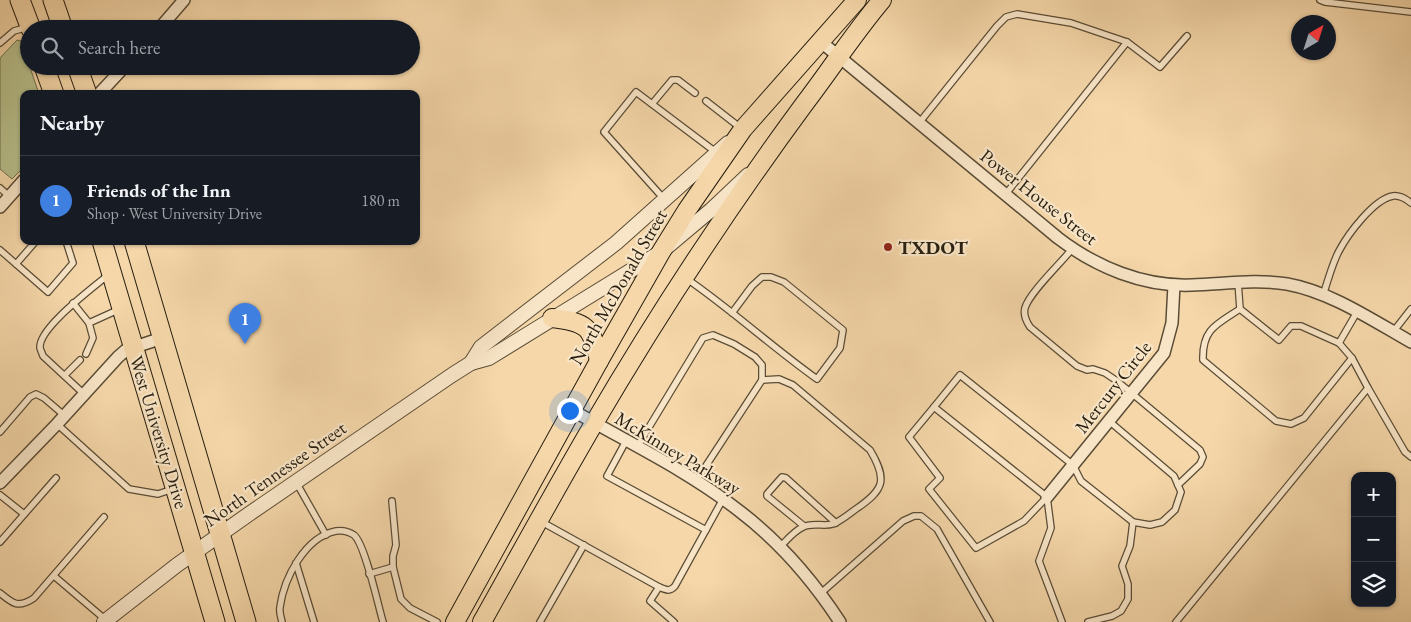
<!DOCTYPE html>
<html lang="en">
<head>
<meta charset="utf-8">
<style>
  body { margin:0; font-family:"EB Garamond",serif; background:#242831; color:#f1f3f6 }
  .controls { position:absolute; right:15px; bottom:15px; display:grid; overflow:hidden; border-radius:10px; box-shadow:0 1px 4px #0004 }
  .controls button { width:45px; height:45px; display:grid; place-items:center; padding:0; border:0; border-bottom:1px solid #363941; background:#171b24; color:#f1f3f6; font:25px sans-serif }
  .compass { position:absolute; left:1291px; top:15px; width:45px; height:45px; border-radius:50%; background:#171b24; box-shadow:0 1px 4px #0004; rotate:39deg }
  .you { position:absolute; left:569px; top:410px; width:18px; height:18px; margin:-12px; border:4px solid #fff; border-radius:50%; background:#1a73e8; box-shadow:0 0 0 8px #1a73e833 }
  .badge { display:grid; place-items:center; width:32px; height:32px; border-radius:50%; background:#d93025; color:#fff; font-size:16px; font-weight:700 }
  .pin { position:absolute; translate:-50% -41px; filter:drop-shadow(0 1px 2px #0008) }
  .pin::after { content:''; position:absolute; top:26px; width:18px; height:15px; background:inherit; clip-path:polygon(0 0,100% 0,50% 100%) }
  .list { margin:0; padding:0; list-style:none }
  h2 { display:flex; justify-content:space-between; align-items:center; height:65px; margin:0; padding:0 20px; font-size:21px }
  h2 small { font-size:16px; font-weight:400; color:#9ea1a6 }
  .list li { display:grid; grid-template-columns:32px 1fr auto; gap:15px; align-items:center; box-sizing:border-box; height:90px; padding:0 20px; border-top:1px solid #363941 }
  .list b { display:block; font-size:19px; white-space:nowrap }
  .list p { margin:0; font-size:16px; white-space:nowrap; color:#9ea1a6 }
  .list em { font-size:16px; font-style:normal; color:#9ea1a6 }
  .icon { flex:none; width:28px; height:28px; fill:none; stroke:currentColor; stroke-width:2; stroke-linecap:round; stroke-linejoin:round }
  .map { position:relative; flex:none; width:1411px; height:622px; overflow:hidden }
  .search { position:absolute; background:#171b24; box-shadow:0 1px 4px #0004; left:20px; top:20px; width:400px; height:55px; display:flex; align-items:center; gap:12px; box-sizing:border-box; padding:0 18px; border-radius:28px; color:#9ea1a6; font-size:19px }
  .panel { position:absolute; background:#171b24; box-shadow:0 1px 4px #0004; left:20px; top:90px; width:400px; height:155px; border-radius:10px }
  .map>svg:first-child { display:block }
</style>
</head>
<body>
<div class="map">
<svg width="1411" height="622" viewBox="0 0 1411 622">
  <rect width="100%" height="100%" fill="#f5d7a9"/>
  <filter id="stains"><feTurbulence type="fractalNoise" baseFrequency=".004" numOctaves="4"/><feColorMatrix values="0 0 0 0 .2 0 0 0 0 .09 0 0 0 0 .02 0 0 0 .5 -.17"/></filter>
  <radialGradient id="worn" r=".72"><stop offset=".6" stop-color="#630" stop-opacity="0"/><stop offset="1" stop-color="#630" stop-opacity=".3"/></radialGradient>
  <path fill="#b7bf8b" stroke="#6f6e4e" d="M 17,40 L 21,41 L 39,94 L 24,94 L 24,167 L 12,179 L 0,169 L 0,58 Z"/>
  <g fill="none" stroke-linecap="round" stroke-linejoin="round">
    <defs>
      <g id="service">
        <path d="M 1320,0 L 1325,2 L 1411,12"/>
        <path d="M 0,43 L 14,31 L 28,27"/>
        <path d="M 706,101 L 742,129"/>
        <path d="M 652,104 L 672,80 L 678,80 L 695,93"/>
        <path d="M 919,123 L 997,26 L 1006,17 L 1017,14 L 1071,23 L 1127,42 L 1160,67 L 1187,36"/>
        <path d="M 0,188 L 9,196"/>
        <path d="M 1005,195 L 1127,42"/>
        <path d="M 664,199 L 604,132 L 636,92 L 717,153"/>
        <path d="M 1072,249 C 1061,263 1029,293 1025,308 C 1023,315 1026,321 1030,327 L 1077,366 L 1087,370 L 1093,369 L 1105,373 L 1117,381 L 1200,450 L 1203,457 L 1200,464 L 1178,485"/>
        <path d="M 0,250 L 16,264 L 36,241"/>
        <path d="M 16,264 L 48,292 L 73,263 L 66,241"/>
        <path d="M 687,279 C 732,310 772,347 817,379 L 840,348 L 843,330 L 784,282 L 771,277 L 762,277 L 752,286 L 732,313"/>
        <path d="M 1238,282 L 1240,309 L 1279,340 L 1291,326 L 1301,326 L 1339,343 L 1357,312"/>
        <path d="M 1323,295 C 1328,281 1332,264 1339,251 C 1348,234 1374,199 1393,196 C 1400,195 1406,199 1411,203"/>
        <path d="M 73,303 L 89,323"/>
        <path d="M 1240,309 C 1217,324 1202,329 1203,360 L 1276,421 L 1291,424 L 1304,418 L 1352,358 L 1339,343"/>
        <path d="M 1393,332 L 1411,309"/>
        <path d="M 86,354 L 93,338 L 89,323 L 120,309"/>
        <path d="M 65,375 L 80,360"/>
        <path d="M 1368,388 L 1405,452 L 1411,457"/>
        <path d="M 84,394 L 43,356 C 42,353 41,351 40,348 C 38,328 93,288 108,275"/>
        <path d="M 934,407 L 909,437 L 940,478 L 929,489 L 976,548 L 1024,521 L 1047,497"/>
        <path d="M 57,424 L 129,489 L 158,494 L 173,489"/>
        <path d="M 0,432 L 30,397 L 36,394 L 44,398 L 65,416"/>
        <path d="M 626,441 L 607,476 L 706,530"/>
        <path d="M 637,447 L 703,338 L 713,335 L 734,344 L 755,357 L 762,365 L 762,380"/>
        <path d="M 696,481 L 762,380 L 779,379 L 793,385 L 870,450 C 888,480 884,490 856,509 C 849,514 841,521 833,524 C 824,527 812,522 803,527 C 794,531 787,540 780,547"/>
        <path d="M 296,482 L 326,535"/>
        <path d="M 0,495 L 24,514"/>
        <path d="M 392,501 L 396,545 L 393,556 L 393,567 L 401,599 L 410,608 L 437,622"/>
        <path d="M 540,521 L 659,587 L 650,601 L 674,622"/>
        <path d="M 804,526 L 767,496 L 767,494 L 782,477 L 786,478 L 836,523"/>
        <path d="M 0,542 L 56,478"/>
        <path d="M 296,563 L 314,622"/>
        <path d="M 369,574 L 393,567"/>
        <path d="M 54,576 L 106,620"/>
        <path d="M 659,587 C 666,590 670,592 675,586 L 723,499"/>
        <path d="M 0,593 C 12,603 18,609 34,598 L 104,517"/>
        <path d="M 821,593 L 903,521 L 914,516 L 921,516 L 937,529 L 990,622"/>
        <path d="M 282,622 C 281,617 279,612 280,607 C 284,578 305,537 336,531 C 343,530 348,531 354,535 C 365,544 378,605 383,622"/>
        <path d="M 540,622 L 584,545"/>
        <path d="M 1062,622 L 1039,561 L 1051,528 L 1047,497 L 934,407 L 960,375 L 1073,465 L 1081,481 L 1133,522 L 1150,525 L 1162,522 L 1175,510 L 1181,492 L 1174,476 L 1109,421"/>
        <path d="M 1088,622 L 1112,616 L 1121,611 L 1128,599 L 1128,584 L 1122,566 L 1130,546 L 1133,522"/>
        <path d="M 1176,622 L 1368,388 L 1352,358"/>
      </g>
      <g id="minor">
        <path d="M 159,29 L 184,0"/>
        <path d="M 820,41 L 1058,238 C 1096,267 1143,287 1192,285 C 1224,284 1255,279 1287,284 C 1331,292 1372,320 1411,342"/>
        <path d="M 99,94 L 125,66"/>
        <path d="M 0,207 L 24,180"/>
        <path d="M 572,410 C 627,442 687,470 738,510 C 779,541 812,579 840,622"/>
        <path d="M 0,483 L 57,424 L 118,357 L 126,350 L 162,338"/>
        <path d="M 1047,497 L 1164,353 L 1172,323 L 1174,285"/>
      </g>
      <g id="tertiary">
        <path d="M 471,363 L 481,347 L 616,243 L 728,143"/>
        <path d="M 104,622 L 177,565 L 249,514 L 452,375 L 471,363 L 489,358 L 661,252 L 711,210 L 748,175"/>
      </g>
      <g id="primary">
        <path d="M 552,318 C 587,322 592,327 599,361"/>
        <path d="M 455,622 L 599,361 L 661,252 L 687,210 L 743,129 L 857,0"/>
        <path d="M 482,622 C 519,556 555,490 593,425 C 658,314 729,206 805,103 C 831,69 854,33 882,0"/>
      </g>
      <g id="trunk">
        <path d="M 20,0 L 31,29"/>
        <path d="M 53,0 L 63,29"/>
        <path d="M 44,66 L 54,94"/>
        <path d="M 77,66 L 87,94"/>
        <path d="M 102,241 L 215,622"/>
        <path d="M 134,241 L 246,622"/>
      </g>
    </defs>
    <use href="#service" stroke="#5a4c36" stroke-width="8"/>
    <use href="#minor" stroke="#5a4c36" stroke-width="14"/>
    <use href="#tertiary" stroke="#5a4c36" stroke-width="16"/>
    <use href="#primary" stroke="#271e10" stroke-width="20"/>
    <use href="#trunk" stroke="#271e10" stroke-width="21"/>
    <use href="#service" stroke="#f8e5c7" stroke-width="5.5"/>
    <use href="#minor" stroke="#f8e5c7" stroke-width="11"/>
    <use href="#tertiary" stroke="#f8e5c7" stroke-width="14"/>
    <use href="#primary" stroke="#f5d7a9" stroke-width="18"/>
    <use href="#trunk" stroke="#f5d7a9" stroke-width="19"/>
  </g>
  <circle fill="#8f2418" stroke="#f8e5c7" stroke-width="2" cx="888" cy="247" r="5"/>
  <g text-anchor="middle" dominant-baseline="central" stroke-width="4.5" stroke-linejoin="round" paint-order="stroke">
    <g font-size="19" fill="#271e10" stroke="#f8e5c7">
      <text transform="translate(1039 197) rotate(38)">Power House Street</text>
      <text transform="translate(618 287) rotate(-60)">North McDonald Street</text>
      <text transform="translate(1113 387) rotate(-52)">Mercury Circle</text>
      <text transform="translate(159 432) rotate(73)">West University Drive</text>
      <text transform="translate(678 453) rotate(31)">McKinney Parkway</text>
      <text transform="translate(275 474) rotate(-35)">North Tennessee Street</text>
    </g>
    <g font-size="19" font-weight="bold" fill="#271e10" stroke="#f8e5c7" text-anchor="start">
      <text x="898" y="247">TXDOT</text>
    </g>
  </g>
  <rect width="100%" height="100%" filter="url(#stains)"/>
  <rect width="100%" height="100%" fill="url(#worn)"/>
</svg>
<div class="controls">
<button>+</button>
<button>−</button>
<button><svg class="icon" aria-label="layers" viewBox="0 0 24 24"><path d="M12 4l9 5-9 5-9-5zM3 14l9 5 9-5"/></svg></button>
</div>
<svg class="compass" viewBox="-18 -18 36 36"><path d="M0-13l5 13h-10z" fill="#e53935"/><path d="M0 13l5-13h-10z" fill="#9ea1a6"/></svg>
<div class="you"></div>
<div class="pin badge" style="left:245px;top:344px;background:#3f7fe0">1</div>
<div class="search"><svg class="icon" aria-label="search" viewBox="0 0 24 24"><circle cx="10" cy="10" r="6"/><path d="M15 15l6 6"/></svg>Search here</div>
<section class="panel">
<h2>Nearby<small></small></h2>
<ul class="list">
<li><span class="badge" style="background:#3f7fe0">1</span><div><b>Friends of the Inn</b><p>Shop · West University Drive</p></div><em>180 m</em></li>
</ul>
</section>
</div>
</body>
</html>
